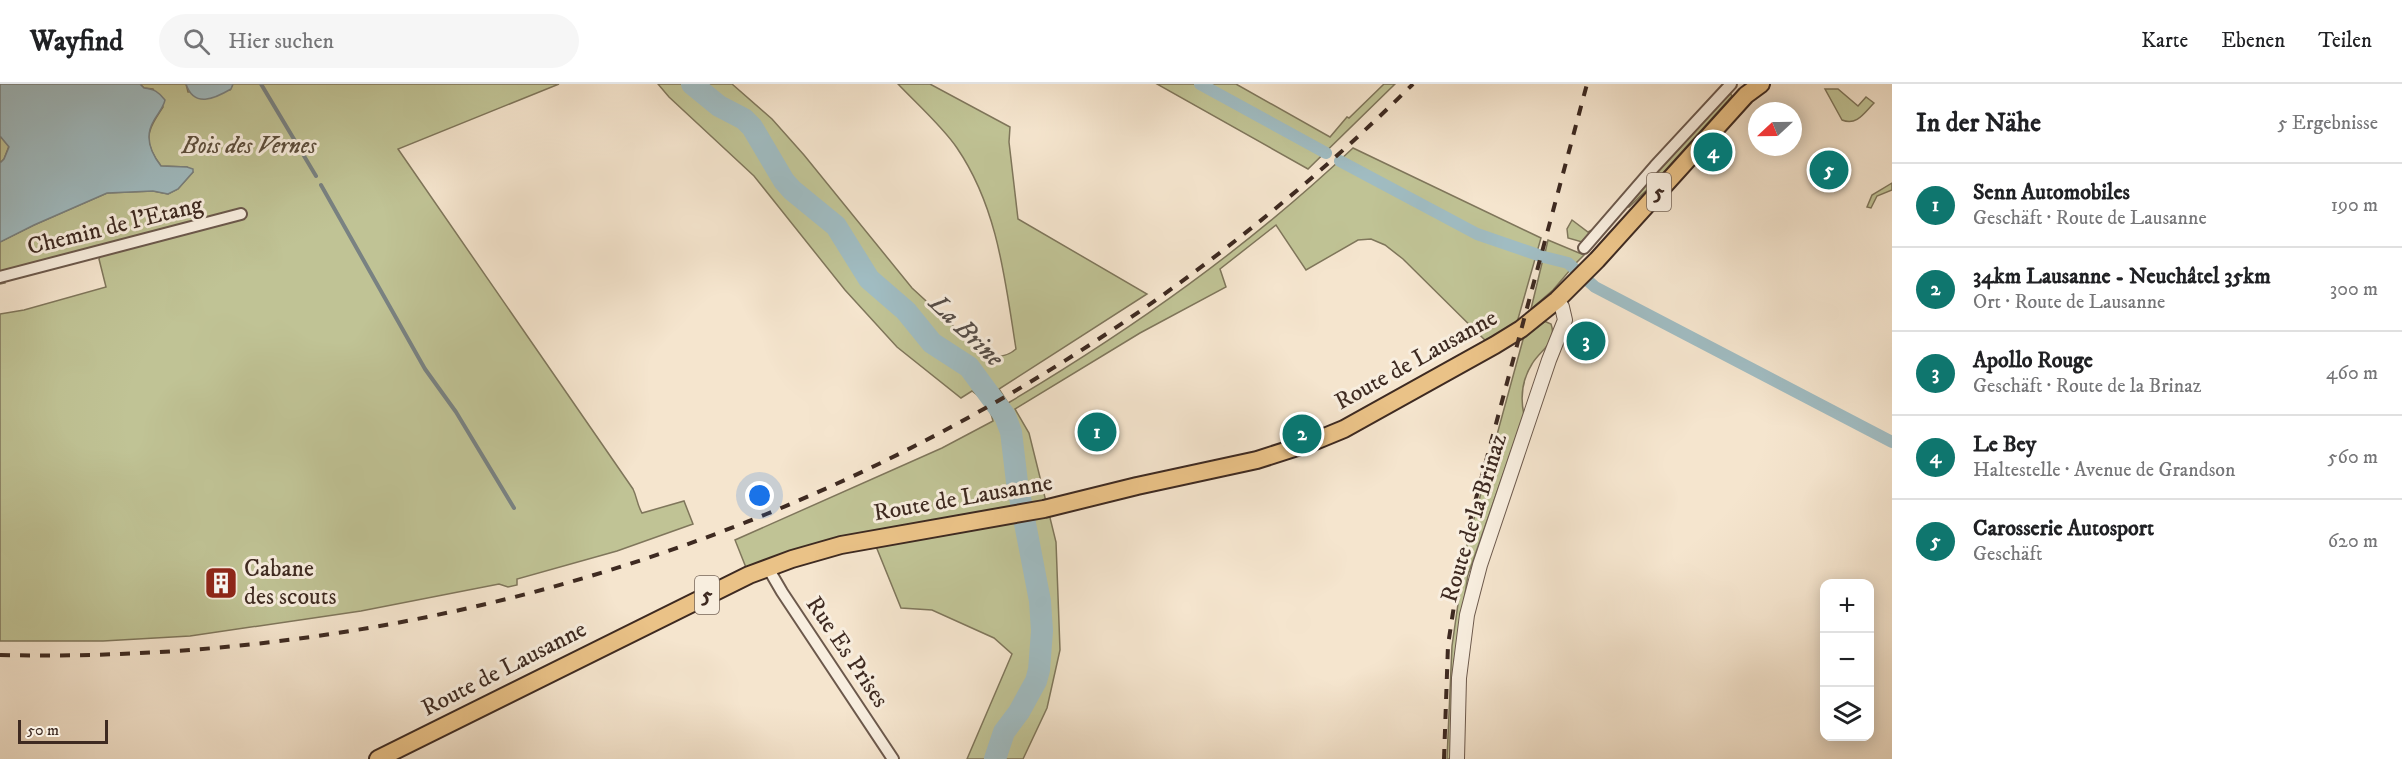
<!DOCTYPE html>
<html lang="de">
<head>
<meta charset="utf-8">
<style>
  body { margin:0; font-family:"IM FELL DW Pica",serif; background:#f6f6f6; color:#202124 }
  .controls { position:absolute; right:18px; bottom:18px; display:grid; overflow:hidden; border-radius:12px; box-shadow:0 3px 15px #0003 }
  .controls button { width:54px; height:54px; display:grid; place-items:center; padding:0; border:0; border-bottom:2px solid #e0e0e0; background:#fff; color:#202124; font:30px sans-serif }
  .compass { position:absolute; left:1748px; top:18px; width:54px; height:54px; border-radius:50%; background:#fff; box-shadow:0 3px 15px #0003; rotate:248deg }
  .scale { position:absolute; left:18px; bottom:15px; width:90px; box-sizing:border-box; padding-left:6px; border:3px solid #3e2a21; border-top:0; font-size:16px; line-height:21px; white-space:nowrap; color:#3e2a21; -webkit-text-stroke:4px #f8eedf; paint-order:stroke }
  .you { position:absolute; left:760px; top:412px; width:21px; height:21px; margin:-15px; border:4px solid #fff; border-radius:50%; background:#1a73e8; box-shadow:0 0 0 9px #1a73e833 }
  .badge { display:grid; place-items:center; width:39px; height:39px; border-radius:50%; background:#0f766e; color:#fff; font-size:20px; font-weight:700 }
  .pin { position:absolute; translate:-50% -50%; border:3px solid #fff; box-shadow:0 2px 6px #0006 }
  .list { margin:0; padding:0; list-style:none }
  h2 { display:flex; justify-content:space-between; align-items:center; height:78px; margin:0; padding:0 24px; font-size:26px }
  h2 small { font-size:20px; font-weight:400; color:#757577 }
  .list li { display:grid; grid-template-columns:39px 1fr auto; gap:18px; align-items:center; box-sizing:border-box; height:84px; padding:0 24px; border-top:2px solid #e0e0e0 }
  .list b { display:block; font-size:22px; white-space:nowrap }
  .list p { margin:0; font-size:20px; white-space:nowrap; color:#757577 }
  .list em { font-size:20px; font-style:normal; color:#757577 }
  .icon { flex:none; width:33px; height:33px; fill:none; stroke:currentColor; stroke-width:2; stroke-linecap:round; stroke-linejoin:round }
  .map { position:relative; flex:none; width:1892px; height:675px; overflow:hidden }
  header { display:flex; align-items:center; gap:36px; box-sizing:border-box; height:84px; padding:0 30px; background:#fff; border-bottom:2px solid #e0e0e0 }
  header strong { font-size:28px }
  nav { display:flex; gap:33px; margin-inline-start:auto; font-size:21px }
  .search { width:420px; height:54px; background:#f6f6f6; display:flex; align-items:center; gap:15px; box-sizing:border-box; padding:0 21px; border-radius:33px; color:#757577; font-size:22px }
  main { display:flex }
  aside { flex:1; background:#fff }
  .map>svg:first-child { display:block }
</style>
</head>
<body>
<header>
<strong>Wayfind</strong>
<div class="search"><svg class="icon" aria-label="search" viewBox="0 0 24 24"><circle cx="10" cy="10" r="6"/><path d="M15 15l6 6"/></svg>Hier suchen</div>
<nav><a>Karte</a><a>Ebenen</a><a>Teilen</a></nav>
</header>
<main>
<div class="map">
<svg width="1892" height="675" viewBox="0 0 1892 675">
  <rect width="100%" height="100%" fill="#f5e5ce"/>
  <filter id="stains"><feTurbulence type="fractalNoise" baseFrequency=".00333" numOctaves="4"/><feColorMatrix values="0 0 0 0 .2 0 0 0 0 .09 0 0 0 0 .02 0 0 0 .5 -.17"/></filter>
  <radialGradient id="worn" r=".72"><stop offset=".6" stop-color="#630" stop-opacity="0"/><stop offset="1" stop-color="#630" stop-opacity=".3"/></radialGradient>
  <g fill="#c0c395" stroke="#7f765b" stroke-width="1.5">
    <path d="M 140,0 L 186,0 L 188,8 L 230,6 L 233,0 L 559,0 L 398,65 L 633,405 C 637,413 637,421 642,429 L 684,417 L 693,440 L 617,467 L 517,495 L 517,501 L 508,503 L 499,500 L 361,527 L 190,552 L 103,557 L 0,557 L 0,230 L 24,226 L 106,203 L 99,175 L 103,166 L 3,192 L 5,199 L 0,200 L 0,158 L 34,141 L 107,109 L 153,107 L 168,110 L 178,105 L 193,88 L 187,83 L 161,82 C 142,57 147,47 163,23 L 153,5 L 144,4 Z"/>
    <path d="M 658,0 L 732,0 L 772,35 L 804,71 L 912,204 L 984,270 C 995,274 1007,273 1016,265 C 1005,196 998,124 957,64 C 943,43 916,19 898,0 L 930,0 L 1010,43 L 1009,58 L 1018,135 L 1147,210 L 999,305 L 1008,319 C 1134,244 1247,164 1353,64 L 1541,154 L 1514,249 L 1492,263 L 1403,175 L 1385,161 L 1371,155 L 1358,156 L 1306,186 L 1276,141 L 1220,185 L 1226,203 L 1140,249 L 1015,325 L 1029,349 L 1056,458 L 1060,566 L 1047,624 L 1023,675 L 967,675 L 1012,570 L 994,554 L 932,526 L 901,524 L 873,455 L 749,491 L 735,456 L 942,364 L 993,337 C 990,323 983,315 972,307 L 961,314 L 897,263 L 845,206 L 754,92 L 669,13 Z"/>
    <path d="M 1157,0 L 1236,0 L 1330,53 L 1347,33 L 1349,34 L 1384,0 L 1395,0 L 1308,85 Z"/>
    <path d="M 1825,5 L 1838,5 L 1858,22 L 1866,13 L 1874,19 C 1864,29 1857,42 1842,36 Z"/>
    <path d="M 1730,9 L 1732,12 L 1653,100 L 1629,123 L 1626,123 Z"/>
    <path d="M 0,52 L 9,62 L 4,75 L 0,79 Z"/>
    <path d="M 1892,99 L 1892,106 L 1877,112 L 1871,124 L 1867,123 L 1872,111 Z"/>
    <path d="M 1572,136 L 1588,148 L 1592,146 L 1582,158 L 1568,154 L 1567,145 Z"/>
    <path d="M 1548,156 L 1584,171 L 1574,181 L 1560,173 L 1545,169 Z"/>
    <path d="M 1543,175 L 1564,180 L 1571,185 L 1553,206 L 1531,225 Z"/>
    <path d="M 1544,237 L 1551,240 C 1558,259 1540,266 1532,280 C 1522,296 1520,313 1524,331 L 1468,491 L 1454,578 L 1452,675 L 1447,675 L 1452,562 L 1466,464 L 1524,252 Z"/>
  </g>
  <g fill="#a0bcc2" stroke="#798282" stroke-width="1.5">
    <path d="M 0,0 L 140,0 L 144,4 C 154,5 159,8 165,16 C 163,25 157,30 153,38 C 144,54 151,69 161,82 L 187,83 L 193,85 L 193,88 L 178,105 L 168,110 L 153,107 L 107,109 L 34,141 L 0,158 L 0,79 L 4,75 L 9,63 L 0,52 Z"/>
    <path d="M 186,0 L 233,0 L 231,5 C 214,15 194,24 186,0 Z"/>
  </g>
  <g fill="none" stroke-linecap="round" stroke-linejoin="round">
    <g stroke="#798282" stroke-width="4">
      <path d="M 261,0 L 316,92"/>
      <path d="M 321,101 L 425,285 L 456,328 L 514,424"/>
    </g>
    <g stroke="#a0bcc2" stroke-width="12">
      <path d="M 1200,0 L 1326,69"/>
      <path d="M 1340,77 L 1477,150 L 1544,173 L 1568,179 L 1595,203 L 1892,358"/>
    </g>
    <path stroke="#a0bcc2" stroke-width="22" d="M 692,0 L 719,22 L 744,35 L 752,43 L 784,97 L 792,106 L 836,142 L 869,195 L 906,227 L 932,259 L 969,283 L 1005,332 L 1011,348 L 1017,398 L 1040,517 L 1042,547 L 1039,586 L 1036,597 L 1019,628 L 1004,648 L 995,675"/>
    <defs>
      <g id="minor">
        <path d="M 1584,164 L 1655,82 L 1731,0"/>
        <path d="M 0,193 L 241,130"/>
        <path d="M 768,484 L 782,508 L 893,675"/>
      </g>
      <path id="tertiary" d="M 1457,675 L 1459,594 L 1467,531 L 1480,481 L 1549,276 L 1565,236 L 1562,223 L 1557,216"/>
      <path id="primary" d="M 378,675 L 749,491 L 792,475 L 841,461 L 1044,425 L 1137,402 L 1257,376 L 1310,359 L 1344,345 L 1495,261 L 1521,245 L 1557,216 L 1597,176 L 1746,11 L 1761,0"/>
    </defs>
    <use href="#minor" stroke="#6c594c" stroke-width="14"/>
    <use href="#tertiary" stroke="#6c594c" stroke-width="16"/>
    <use href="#primary" stroke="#3e2a21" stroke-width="20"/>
    <use href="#minor" stroke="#f8eedf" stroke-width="10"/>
    <use href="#tertiary" stroke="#f8eedf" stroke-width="14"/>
    <use href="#primary" stroke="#eac287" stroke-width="16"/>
    <g stroke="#3e2a21" stroke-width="4" stroke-dasharray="10 10" stroke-linecap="butt">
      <path d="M 0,571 C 535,583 1034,375 1413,0"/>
      <path d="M 1444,675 L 1448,561 L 1463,463 L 1587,0"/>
    </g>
  </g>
  <defs>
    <symbol id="building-square" viewBox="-11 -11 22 22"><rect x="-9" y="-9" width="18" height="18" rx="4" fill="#8f2418" stroke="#f8eedf"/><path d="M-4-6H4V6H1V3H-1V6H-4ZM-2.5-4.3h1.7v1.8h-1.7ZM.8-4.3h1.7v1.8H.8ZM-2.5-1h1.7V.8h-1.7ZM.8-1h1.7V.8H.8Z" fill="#fff"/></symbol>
  </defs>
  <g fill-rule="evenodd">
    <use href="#building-square" x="202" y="480" width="38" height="38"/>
  </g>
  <g text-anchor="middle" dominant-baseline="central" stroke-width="6" stroke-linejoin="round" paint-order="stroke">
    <g fill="#f8eedf" stroke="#76655a" stroke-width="1.5">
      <rect x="1647" y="89" width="24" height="38" rx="4.5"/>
      <rect x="695" y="492" width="24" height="38" rx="4.5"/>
    </g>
    <g font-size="22" font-weight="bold" fill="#3e2a21">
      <text x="1659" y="108">5</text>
      <text x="707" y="511">5</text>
    </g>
    <g font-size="24" font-style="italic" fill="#5e503e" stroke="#f8eedf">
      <text x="249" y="62">Bois des Vernes</text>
    </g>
    <g font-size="24" fill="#3e2a21" stroke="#f8eedf">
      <text transform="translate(115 142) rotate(-14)">Chemin de l'Etang</text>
      <text transform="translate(1416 276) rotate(-29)">Route de Lausanne</text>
      <text transform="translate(963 414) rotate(-10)">Route de Lausanne</text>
      <text transform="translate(1474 434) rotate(-73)">Route de la Brinaz</text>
      <text transform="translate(847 568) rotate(56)">Rue Es Prises</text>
      <text transform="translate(504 585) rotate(-27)">Route de Lausanne</text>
    </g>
    <g font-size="24" fill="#3e2a21" stroke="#f8eedf" text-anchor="start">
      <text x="244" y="485">Cabane<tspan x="244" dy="28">des scouts</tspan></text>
    </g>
    <g font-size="26" font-style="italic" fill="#564e49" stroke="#f8eedf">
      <text transform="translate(966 247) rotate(44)">La Brine</text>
    </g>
  </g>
  <rect width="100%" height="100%" filter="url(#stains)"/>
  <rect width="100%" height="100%" fill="url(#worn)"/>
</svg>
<div class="controls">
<button>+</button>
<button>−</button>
<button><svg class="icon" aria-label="layers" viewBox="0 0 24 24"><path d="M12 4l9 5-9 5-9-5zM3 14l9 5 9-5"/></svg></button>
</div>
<svg class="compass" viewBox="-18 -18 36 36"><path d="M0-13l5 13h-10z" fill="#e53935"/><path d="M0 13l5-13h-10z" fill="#757577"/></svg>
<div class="scale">50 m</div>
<div class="you"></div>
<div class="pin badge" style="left:1097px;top:348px">1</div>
<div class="pin badge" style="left:1302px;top:350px">2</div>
<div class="pin badge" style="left:1586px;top:257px">3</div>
<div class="pin badge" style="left:1713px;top:68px">4</div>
<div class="pin badge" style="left:1829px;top:86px">5</div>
</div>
<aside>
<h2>In der Nähe<small>5 Ergebnisse</small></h2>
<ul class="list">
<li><span class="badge">1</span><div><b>Senn Automobiles</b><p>Geschäft · Route de Lausanne</p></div><em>190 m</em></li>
<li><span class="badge">2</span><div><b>34km Lausanne - Neuchâtel 35km</b><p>Ort · Route de Lausanne</p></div><em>300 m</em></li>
<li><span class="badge">3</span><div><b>Apollo Rouge</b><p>Geschäft · Route de la Brinaz</p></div><em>460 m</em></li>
<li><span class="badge">4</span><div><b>Le Bey</b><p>Haltestelle · Avenue de Grandson</p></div><em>560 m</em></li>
<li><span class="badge">5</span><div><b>Carosserie Autosport</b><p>Geschäft</p></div><em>620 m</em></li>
</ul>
</aside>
</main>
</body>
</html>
